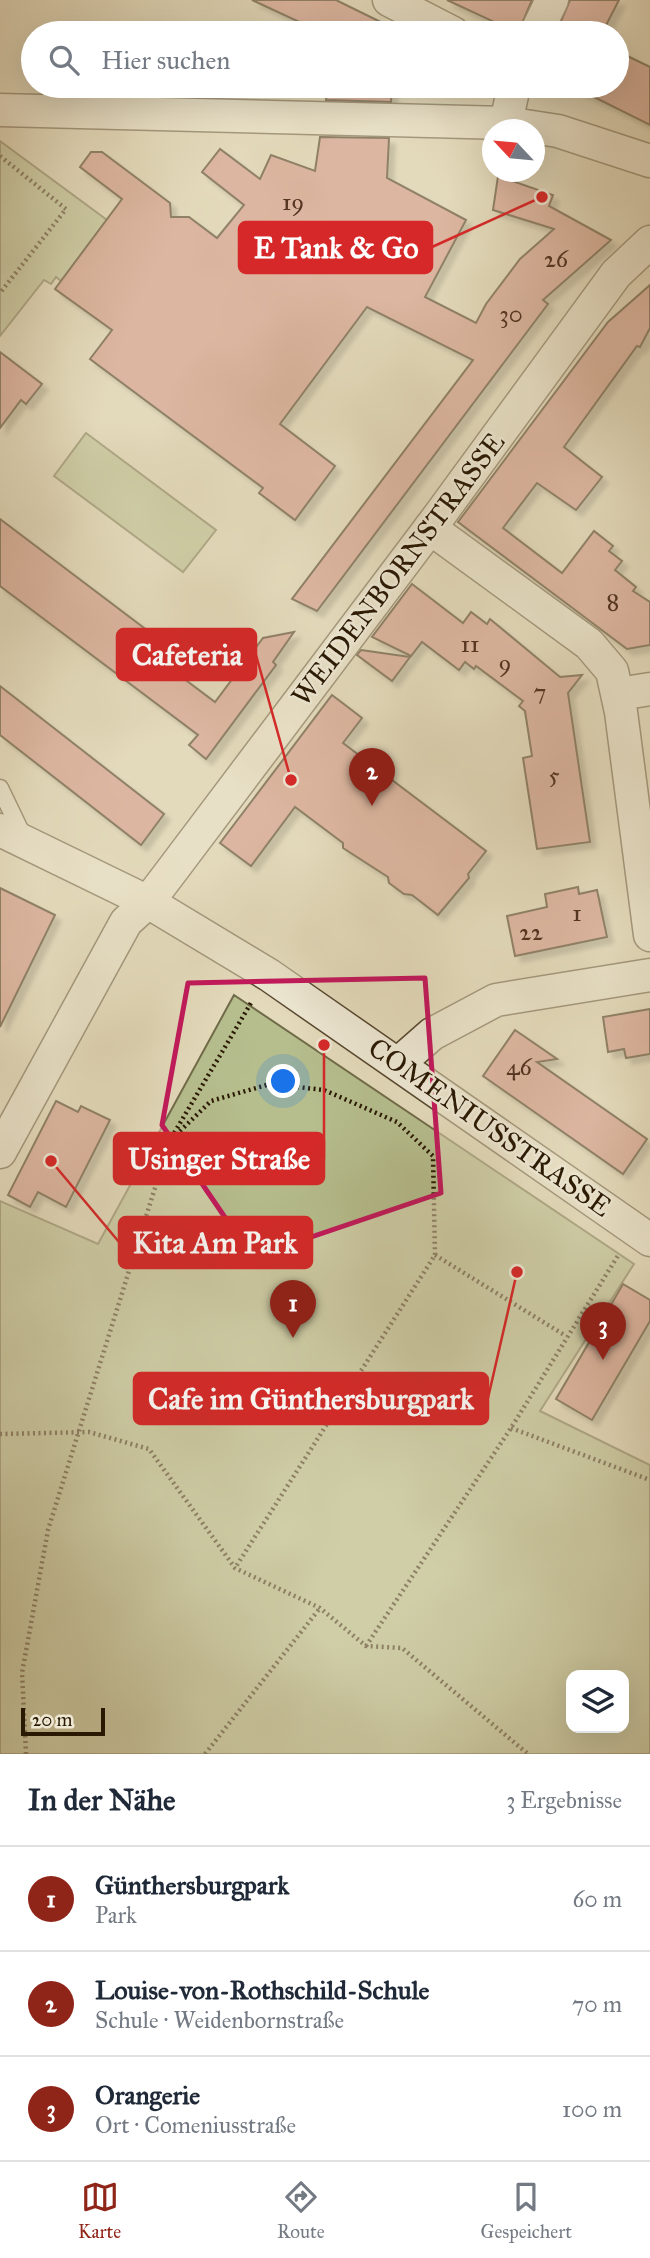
<!DOCTYPE html>
<html lang="de">
<head>
<meta charset="utf-8">
<style>
  body { margin:0; font-family:"IM FELL Great Primer",serif; background:#f6f6f7; color:#1f2937 }
  .controls { position:absolute; right:21px; bottom:21px; display:grid; overflow:hidden; border-radius:14px; box-shadow:0 7px 28px #0002 }
  .controls button { width:63px; height:63px; display:grid; place-items:center; padding:0; border:0; border-bottom:2px solid #e0e1e3; background:#fff; color:#1f2937; font:35px sans-serif }
  .compass { position:absolute; left:482px; top:119px; width:63px; height:63px; border-radius:50%; background:#fff; box-shadow:0 7px 28px #0002; rotate:296deg }
  .scale { position:absolute; left:21px; bottom:18px; width:84px; box-sizing:border-box; padding-left:7px; border:4px solid #291802; border-top:0; font-size:19px; line-height:24px; white-space:nowrap; color:#291802; -webkit-text-stroke:5px #ede7d3; paint-order:stroke }
  .you { position:absolute; left:284px; top:1082px; width:24px; height:24px; margin:-18px; border:5px solid #fff; border-radius:50%; background:#1a73e8; box-shadow:0 0 0 10px #1a73e833 }
  .badge { display:grid; place-items:center; width:46px; height:46px; border-radius:50%; background:#8f2418; color:#fff; font-size:23px; font-weight:700 }
  .pin { position:absolute; translate:-50% -58px; filter:drop-shadow(0 2px 4px #0008) }
  .pin::after { content:''; position:absolute; top:37px; width:24px; height:21px; background:inherit; clip-path:polygon(0 0,100% 0,50% 100%) }
  .list { margin:0; padding:0; list-style:none }
  h2 { display:flex; justify-content:space-between; align-items:center; height:91px; margin:0; padding:0 28px; font-size:30px }
  h2 small { font-size:23px; font-weight:400; color:#747a83 }
  .list li { display:grid; grid-template-columns:46px 1fr auto; gap:21px; align-items:center; box-sizing:border-box; height:105px; padding:0 28px; border-top:2px solid #e0e1e3 }
  .list b { display:block; font-size:26px; white-space:nowrap }
  .list p { margin:0; font-size:23px; white-space:nowrap; color:#747a83 }
  .list em { font-size:23px; font-style:normal; color:#747a83 }
  .icon { flex:none; width:38px; height:38px; fill:none; stroke:currentColor; stroke-width:2; stroke-linecap:round; stroke-linejoin:round }
  .map { position:relative; flex:none; width:650px; height:1754px; overflow:hidden }
  .search { position:absolute; background:#fff; box-shadow:0 7px 28px #0002; left:21px; right:21px; top:21px; height:77px; display:flex; align-items:center; gap:18px; box-sizing:border-box; padding:0 24px; border-radius:38px; color:#747a83; font-size:26px }
  .sheet { height:406px; background:#fff }
  nav { display:flex; justify-content:space-around; align-items:center; box-sizing:border-box; height:98px; border-top:2px solid #e0e1e3; background:#fff; font-size:19px; color:#747a83 }
  nav a { display:grid; justify-items:center; gap:4px }
  nav .on { color:#8f2418 }
  .map>svg:first-child { display:block }
</style>
</head>
<body>
<div class="map">
<svg width="650" height="1754" viewBox="0 0 650 1754">
  <defs>
    <filter id="shadow"><feDropShadow dx="6" dy="6" stdDeviation="2" flood-color="#0004"/></filter>
  </defs>
  <rect width="100%" height="100%" fill="#e3dabb"/>
  <filter id="stains"><feTurbulence type="fractalNoise" baseFrequency=".00286" numOctaves="4"/><feColorMatrix values="0 0 0 0 .2 0 0 0 0 .09 0 0 0 0 .02 0 0 0 .5 -.17"/></filter>
  <radialGradient id="worn" r=".72"><stop offset=".6" stop-color="#630" stop-opacity="0"/><stop offset="1" stop-color="#630" stop-opacity=".3"/></radialGradient>
  <g fill="#b6be8e" stroke="#706b48" stroke-width="2" fill-rule="evenodd">
    <path d="M 0,141 L 107,220 L 61,281 L 56,277 L 51,284 L 44,280 L 0,336 Z"/>
    <path d="M 86,433 L 216,530 L 183,572 L 54,476 Z"/>
    <path d="M 234,995 L 634,1264 L 540,1411 L 650,1465 L 650,1754 L 0,1754 L 0,1201 L 98,1244 ZM 571,1675 L 624,1675 L 624,1728 L 571,1728 Z"/>
  </g>
  <g fill="#d2897f" stroke="#291802" stroke-width="2" filter="url(#shadow)">
    <path d="M 252,0 L 336,0 L 403,33 L 323,33 Z"/>
    <path d="M 447,0 L 532,0 L 518,33 Z"/>
    <path d="M 570,0 L 619,0 L 602,33 L 556,33 Z"/>
    <path d="M 617,51 L 650,67 L 650,125 L 572,86 L 617,86 Z"/>
    <path d="M 328,86 L 392,86 L 391,102 L 326,100 Z"/>
    <path d="M 320,137 L 389,138 L 387,178 L 466,220 L 425,297 L 476,323 L 486,304 L 520,259 L 554,229 L 493,210 L 498,176 L 553,195 L 549,206 L 611,240 L 543,300 L 548,304 L 317,611 L 292,599 L 473,360 L 367,307 L 280,424 L 335,466 L 295,520 L 259,493 L 263,488 L 90,359 L 112,330 L 55,289 L 122,199 L 80,167 L 91,152 L 102,152 L 170,203 L 171,217 L 189,217 L 217,238 L 244,205 L 202,172 L 220,149 L 260,179 L 271,155 L 315,171 Z"/>
    <path d="M 650,285 L 650,328 L 640,347 L 637,346 L 564,447 L 602,477 L 576,510 L 537,483 L 503,528 L 562,573 L 594,531 L 613,546 L 609,551 L 622,561 L 615,570 L 636,587 L 633,591 L 650,602 L 650,645 L 627,649 L 458,522 L 608,322 Z"/>
    <path d="M 0,352 L 42,384 L 26,404 L 21,400 L 0,428 Z"/>
    <path d="M 0,519 L 189,662 L 179,675 L 215,702 L 263,638 L 294,632 L 273,662 L 276,665 L 206,759 L 189,745 L 198,735 L 0,586 Z"/>
    <path d="M 412,584 L 463,623 L 471,612 L 487,624 L 490,619 L 560,677 L 582,675 L 568,693 L 590,842 L 537,849 L 523,758 L 532,756 L 525,711 L 519,706 L 523,701 L 476,666 L 474,669 L 465,662 L 459,670 L 422,642 L 411,656 L 372,637 Z"/>
    <path d="M 361,650 L 410,657 L 392,681 L 357,655 Z"/>
    <path d="M 0,686 L 164,814 L 141,845 L 0,735 Z"/>
    <path d="M 332,695 L 362,718 L 343,743 L 486,851 L 468,874 L 469,878 L 438,915 L 412,895 L 404,894 L 389,883 L 388,877 L 343,848 L 343,843 L 295,807 L 251,866 L 220,843 Z"/>
    <path d="M 578,887 L 579,894 L 597,890 L 607,937 L 515,956 L 507,916 L 547,907 L 545,894 Z"/>
    <path d="M 0,888 L 55,915 L 0,1027 Z"/>
    <path d="M 650,1009 L 650,1054 L 626,1058 L 624,1049 L 608,1052 L 603,1017 Z"/>
    <path d="M 515,1030 L 557,1059 L 537,1062 L 647,1139 L 623,1174 L 483,1076 Z"/>
    <path d="M 56,1101 L 78,1112 L 81,1106 L 110,1120 L 66,1207 L 38,1192 L 30,1207 L 8,1195 Z"/>
    <path d="M 623,1284 L 650,1300 L 650,1321 L 592,1420 L 556,1399 Z"/>
  </g>
  <g fill="none" stroke-linecap="round" stroke-linejoin="round">
    <defs>
      <path id="lane" d="M 0,788 L 24,838"/>
      <g id="street">
        <path d="M 389,0 L 453,33"/>
        <path d="M 536,33 L 552,0"/>
        <path d="M 0,110 L 506,123 L 558,131 L 650,161"/>
        <path d="M 506,123 L 514,86"/>
        <path d="M 430,528 L 589,644 L 612,671 L 621,712 L 650,935"/>
        <path d="M 619,694 L 650,689"/>
        <path d="M 0,830 L 148,902 L 269,975 L 650,1240"/>
        <path d="M 399,1063 L 432,1034 L 496,1000 L 650,975"/>
        <path d="M 0,1152 L 126,922 L 148,902 L 173,869 L 439,516 L 616,274 L 650,242"/>
      </g>
    </defs>
    <use href="#lane" stroke="#584830" stroke-width="19"/>
    <use href="#street" stroke="#584830" stroke-width="35"/>
    <g stroke="#291802" stroke-width="4.5" stroke-dasharray="2 3.5" stroke-linecap="butt">
      <path d="M 0,156 L 66,209 L 0,293"/>
      <path d="M 176,1135 L 211,1101 L 270,1084 L 324,1090 L 397,1122 L 433,1156 L 435,1255 L 235,1568"/>
      <path d="M 435,1255 L 566,1336"/>
      <path d="M 511,1428 L 650,1480"/>
      <path d="M 0,1434 L 89,1432 L 149,1449 L 235,1568 L 320,1608 L 366,1646 L 402,1648 L 528,1754"/>
      <path d="M 366,1646 L 511,1428 L 619,1254"/>
      <path d="M 26,1754 L 22,1673 L 48,1530 L 170,1140 L 251,1003"/>
      <path d="M 205,1754 L 320,1608"/>
    </g>
    <use href="#lane" stroke="#ede7d3" stroke-width="16"/>
    <use href="#street" stroke="#ede7d3" stroke-width="32"/>
  </g>
  <path d="M0 0H650V1754H0ZM 425,978 L 441,1193 L 252,1257 L 162,1125 L 188,983 Z" fill="#e3dabb" fill-opacity=".55" fill-rule="evenodd"/>
  <path fill="none" stroke="#c2185b" stroke-width="5" stroke-linejoin="round" d="M 425,978 L 441,1193 L 252,1257 L 162,1125 L 188,983 Z"/>
  <g text-anchor="middle" dominant-baseline="central" stroke-width="5" stroke-linejoin="round" paint-order="stroke">
    <g font-size="24" fill="#533421">
      <text x="293" y="202">19</text>
      <text x="556" y="259">26</text>
      <text x="511" y="314">30</text>
      <text x="613" y="602">8</text>
      <text x="470" y="644">11</text>
      <text x="505" y="663">9</text>
      <text x="540" y="692">7</text>
      <text x="554" y="775">5</text>
      <text x="577" y="913">1</text>
      <text x="531" y="932">22</text>
      <text x="519" y="1067">46</text>
    </g>
    <g font-size="28" fill="#291802" stroke="#ede7d3">
      <text transform="translate(398 569) rotate(-53)">WEIDENBORNSTRASSE</text>
      <text transform="translate(490 1127) rotate(35)">COMENIUSSTRASSE</text>
    </g>
  </g>
  <path fill="none" stroke="#d62828" stroke-width="2.5" d="M542 197L432 247M291 780L256 655M324 1045L324 1159M51 1161L119 1242M517 1272L488 1398"/>
  <g fill="#d62828" stroke="#ede7d3" stroke-width="2.5">
    <circle cx="542" cy="197" r="7"/>
    <circle cx="291" cy="780" r="7"/>
    <circle cx="324" cy="1045" r="7"/>
    <circle cx="51" cy="1161" r="7"/>
    <circle cx="517" cy="1272" r="7"/>
  </g>
  <g fill="#d62828" stroke="#d62828" stroke-width="2.5">
    <rect x="239" y="222" width="193" height="51" rx="7"/>
    <rect x="117" y="629" width="139" height="51" rx="7"/>
    <rect x="114" y="1133" width="210" height="51" rx="7"/>
    <rect x="119" y="1217" width="193" height="51" rx="7"/>
    <rect x="134" y="1373" width="354" height="51" rx="7"/>
  </g>
  <g font-size="30" text-anchor="middle" font-weight="bold" fill="#fff">
    <text x="336" y="258">E Tank &amp; Go</text>
    <text x="187" y="665">Cafeteria</text>
    <text x="219" y="1169">Usinger Straße</text>
    <text x="215" y="1253">Kita Am Park</text>
    <text x="311" y="1409">Cafe im Günthersburgpark</text>
  </g>
  <rect width="100%" height="100%" filter="url(#stains)"/>
  <rect width="100%" height="100%" fill="url(#worn)"/>
</svg>
<div class="controls">
<button><svg class="icon" aria-label="layers" viewBox="0 0 24 24"><path d="M12 4l9 5-9 5-9-5zM3 14l9 5 9-5"/></svg></button>
</div>
<svg class="compass" viewBox="-18 -18 36 36"><path d="M0-13l5 13h-10z" fill="#e53935"/><path d="M0 13l5-13h-10z" fill="#747a83"/></svg>
<div class="scale">20 m</div>
<div class="you"></div>
<div class="pin badge" style="left:293px;top:1338px">1</div>
<div class="pin badge" style="left:372px;top:806px">2</div>
<div class="pin badge" style="left:603px;top:1360px">3</div>
<div class="search"><svg class="icon" aria-label="search" viewBox="0 0 24 24"><circle cx="10" cy="10" r="6"/><path d="M15 15l6 6"/></svg>Hier suchen</div>
</div>
<section class="sheet">
<h2>In der Nähe<small>3 Ergebnisse</small></h2>
<ul class="list">
<li><span class="badge">1</span><div><b>Günthersburgpark</b><p>Park</p></div><em>60 m</em></li>
<li><span class="badge">2</span><div><b>Louise-von-Rothschild-Schule</b><p>Schule · Weidenbornstraße</p></div><em>70 m</em></li>
<li><span class="badge">3</span><div><b>Orangerie</b><p>Ort · Comeniusstraße</p></div><em>100 m</em></li>
</ul>
</section>
<nav>
<a class="on"><svg class="icon" aria-label="map" viewBox="0 0 24 24"><path d="M3 6l6-2 6 2 6-2v14l-6 2-6-2-6 2zM9 4v14M15 6v14"/></svg>Karte</a>
<a><svg class="icon" aria-label="directions" viewBox="0 0 24 24"><path d="M12 3l9 9-9 9-9-9zM9 14v-3h6M13 9l2 2-2 2"/></svg>Route</a>
<a><svg class="icon" aria-label="saved" viewBox="0 0 24 24"><path d="M7 4h10v16l-5-4-5 4z"/></svg>Gespeichert</a>
</nav>
</body>
</html>
